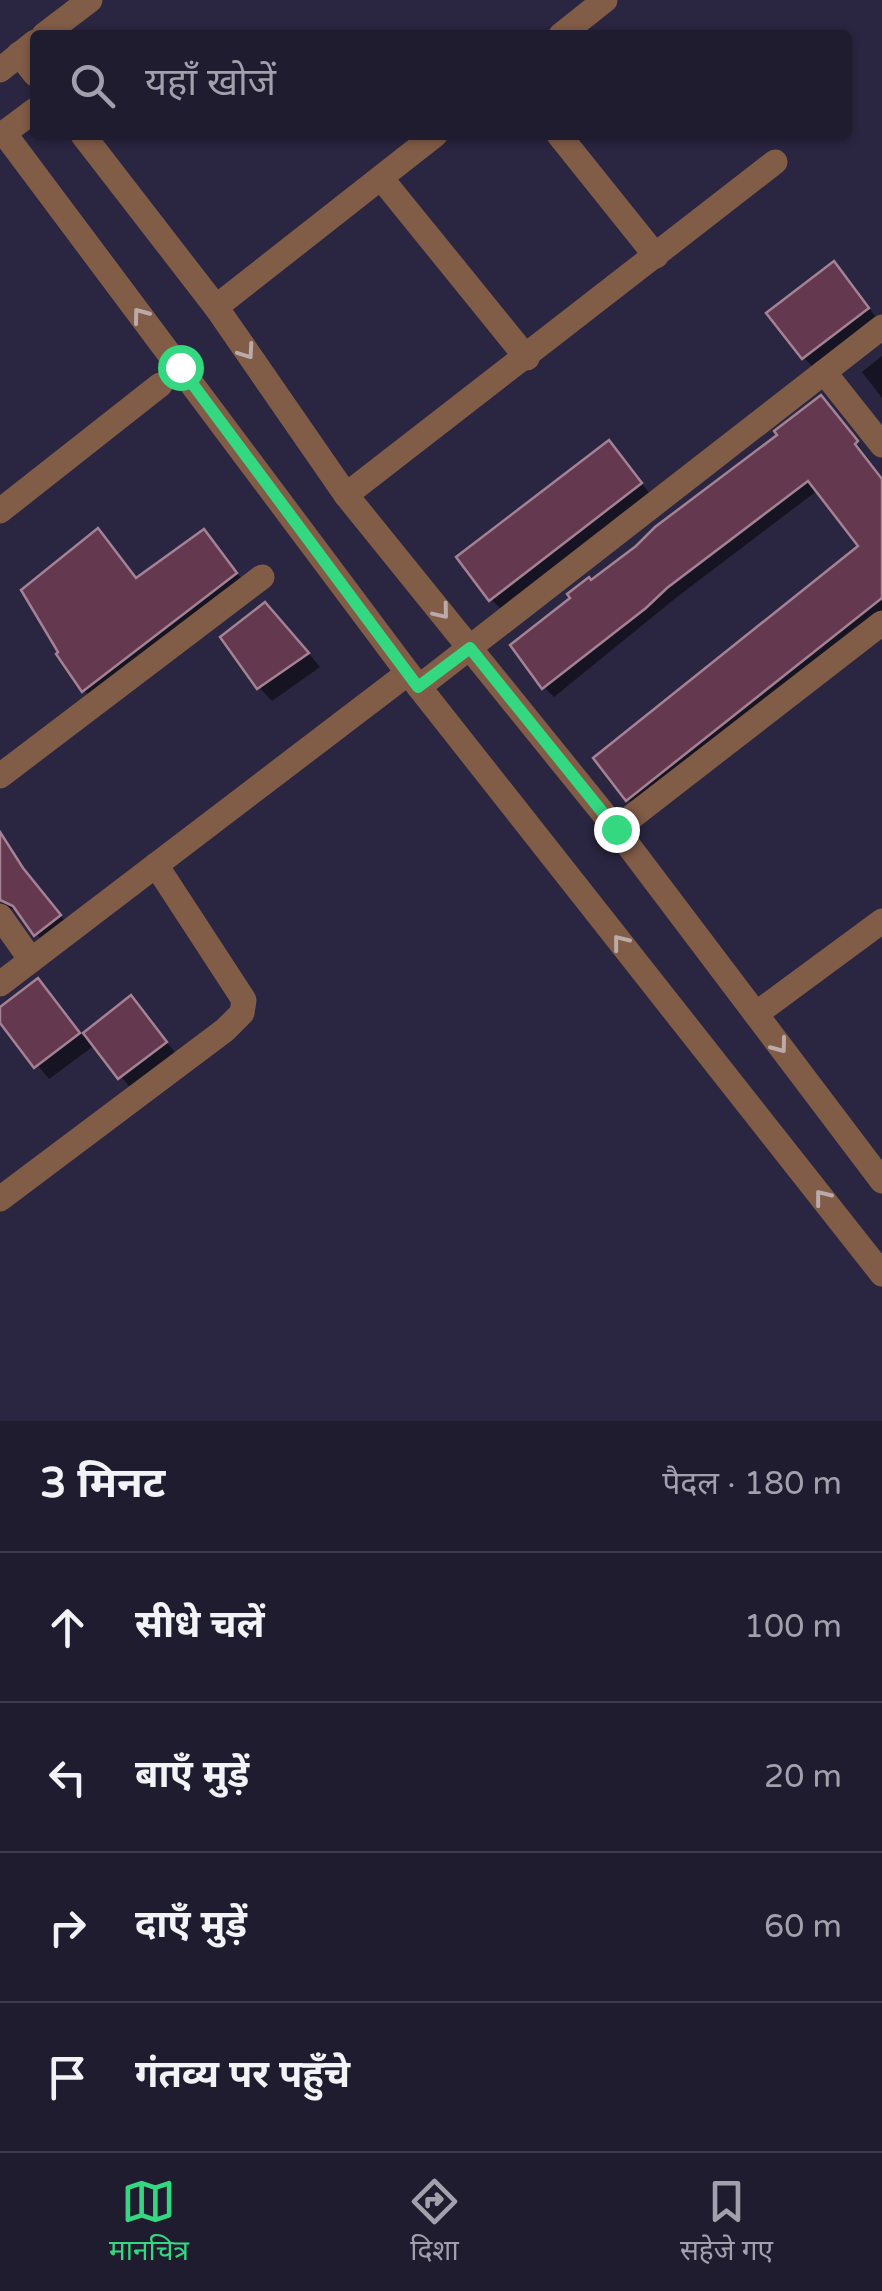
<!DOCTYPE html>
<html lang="hi">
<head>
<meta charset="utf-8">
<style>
  body { margin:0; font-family:"Varela Round","Noto Sans Devanagari",sans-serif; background:#2d293c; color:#f1f3f6 }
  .stop { position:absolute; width:30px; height:30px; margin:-22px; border:8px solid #34d881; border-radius:50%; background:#fff }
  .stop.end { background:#34d881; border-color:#fff; box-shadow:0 2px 10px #0008 }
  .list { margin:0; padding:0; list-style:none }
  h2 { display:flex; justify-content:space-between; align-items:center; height:130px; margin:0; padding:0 40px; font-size:42px }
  h2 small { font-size:32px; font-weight:400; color:#a2a1ab }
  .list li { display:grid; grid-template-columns:65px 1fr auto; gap:30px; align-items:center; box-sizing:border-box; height:150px; padding:0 40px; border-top:2px solid #3d3a4c }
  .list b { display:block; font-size:38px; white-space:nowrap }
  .list em { font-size:32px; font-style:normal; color:#a2a1ab }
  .icon { flex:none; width:55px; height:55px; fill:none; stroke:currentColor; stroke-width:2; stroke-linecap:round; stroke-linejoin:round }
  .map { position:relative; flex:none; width:882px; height:1421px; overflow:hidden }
  .search { position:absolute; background:#201c30; box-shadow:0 2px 8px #0004; left:30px; right:30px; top:30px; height:110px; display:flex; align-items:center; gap:25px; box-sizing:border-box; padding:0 35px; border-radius:10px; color:#a2a1ab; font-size:38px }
  .sheet { height:730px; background:#201c30 }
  nav { display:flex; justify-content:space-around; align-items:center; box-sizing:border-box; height:140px; border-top:2px solid #3d3a4c; background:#201c30; font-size:28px; color:#a2a1ab }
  nav a { display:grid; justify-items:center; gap:5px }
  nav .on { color:#34d881 }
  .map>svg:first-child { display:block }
</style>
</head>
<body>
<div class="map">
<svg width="882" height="1421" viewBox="0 0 882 1421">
  <rect width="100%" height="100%" fill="#2a2540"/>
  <g fill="#0007">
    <path d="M 847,278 L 880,323 L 817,371 L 804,358 Z"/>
    <path d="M 882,356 L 882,398 L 862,372 Z"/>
    <path d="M 831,408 L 882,477 L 882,614 L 638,809 L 628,799 L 861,546 L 818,490 L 677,597 L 554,697 L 544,687 L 591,583 Z"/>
    <path d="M 618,452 L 649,493 L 500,608 L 491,599 Z"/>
    <path d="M 98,531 L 138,580 L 204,532 L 249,588 L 97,704 L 84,690 Z"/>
    <path d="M 285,625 L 320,667 L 272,701 L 259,687 Z"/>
    <path d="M 0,831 L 32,880 L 68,925 L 44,943 L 17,909 L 8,909 L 0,901 Z"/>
    <path d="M 37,981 L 83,1036 L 131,999 L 178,1056 L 133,1091 L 95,1045 L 49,1079 L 0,1019 L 0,1010 Z"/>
  </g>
  <g fill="#643950" stroke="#a58293" stroke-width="2.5">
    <path d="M 834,261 L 869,308 L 802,359 L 766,313 Z"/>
    <path d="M 821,395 L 858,441 L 855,444 L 882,479 L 882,598 L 626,801 L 593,758 L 858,546 L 808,481 L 667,588 L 646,608 L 542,689 L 510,645 L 570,598 L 567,594 L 589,577 L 591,580 L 636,546 L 655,527 L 777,435 L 774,431 Z"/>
    <path d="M 609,440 L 642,483 L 489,601 L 456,557 Z"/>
    <path d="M 98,528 L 136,578 L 204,529 L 237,573 L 82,692 L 56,654 L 58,652 L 21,590 Z"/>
    <path d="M 265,602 L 309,653 L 257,689 L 220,637 Z"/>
    <path d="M 0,832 L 23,868 L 61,915 L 34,936 L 13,906 L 0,900 Z"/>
    <path d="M 38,978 L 80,1033 L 34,1068 L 0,1023 L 0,1007 Z"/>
    <path d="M 131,995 L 167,1042 L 118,1079 L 83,1033 Z"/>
  </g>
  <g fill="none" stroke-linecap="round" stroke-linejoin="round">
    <g stroke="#815c47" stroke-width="25">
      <path d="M 44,35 L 90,0"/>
      <path d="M 561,35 L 605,0"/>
      <path d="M 19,54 L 35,74"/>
      <path d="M 0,70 L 35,42"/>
      <path d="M 4,133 L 408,673 L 882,1274"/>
      <path d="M 83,135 L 216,307 L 346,495 L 616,829 L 882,1181"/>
      <path d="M 559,135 L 656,256"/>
      <path d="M 0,136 L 35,110"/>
      <path d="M 381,178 L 527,358"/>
      <path d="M 216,307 L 435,135"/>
      <path d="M 824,372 L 882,445"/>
      <path d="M 346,495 L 775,162"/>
      <path d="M 0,511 L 160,385"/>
      <path d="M 419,687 L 882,327"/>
      <path d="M 0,776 L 262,577"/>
      <path d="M 616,829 L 882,623"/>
      <path d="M 0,916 L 31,960"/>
      <path d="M 0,984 L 408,673"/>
      <path d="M 756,1014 L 882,921"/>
      <path d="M 0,1199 L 225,1030 L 242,1013 L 244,1000 L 156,865"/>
    </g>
  </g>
  <defs><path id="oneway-chevron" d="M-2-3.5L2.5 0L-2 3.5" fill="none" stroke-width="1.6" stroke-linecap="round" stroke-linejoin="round" transform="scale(2.5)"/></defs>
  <g stroke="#bcaaab">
    <use href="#oneway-chevron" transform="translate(140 315) rotate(-127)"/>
    <use href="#oneway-chevron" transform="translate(247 352) rotate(55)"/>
    <use href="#oneway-chevron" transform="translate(442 612) rotate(51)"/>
    <use href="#oneway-chevron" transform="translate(620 942) rotate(-128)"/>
    <use href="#oneway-chevron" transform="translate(780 1046) rotate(53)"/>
    <use href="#oneway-chevron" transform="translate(822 1197) rotate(-128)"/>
  </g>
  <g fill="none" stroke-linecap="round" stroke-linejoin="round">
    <path stroke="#34d881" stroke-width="12" d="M 180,367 L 418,687 L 470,648 L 616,829"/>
  </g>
</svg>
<div class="stop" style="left:180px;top:367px"></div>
<div class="stop end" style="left:616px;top:829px"></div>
<div class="search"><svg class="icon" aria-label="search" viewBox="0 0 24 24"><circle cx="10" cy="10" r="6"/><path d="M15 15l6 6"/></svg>यहाँ खोजें</div>
</div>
<section class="sheet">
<h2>3 मिनट<small>पैदल · 180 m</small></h2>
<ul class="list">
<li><svg class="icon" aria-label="ahead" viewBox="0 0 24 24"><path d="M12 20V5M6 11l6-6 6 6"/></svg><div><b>सीधे चलें</b></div><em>100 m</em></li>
<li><svg class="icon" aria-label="left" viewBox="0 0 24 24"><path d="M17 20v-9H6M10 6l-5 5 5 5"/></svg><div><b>बाएँ मुड़ें</b></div><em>20 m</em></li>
<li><svg class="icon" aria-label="right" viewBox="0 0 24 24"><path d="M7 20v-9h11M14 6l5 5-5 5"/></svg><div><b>दाएँ मुड़ें</b></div><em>60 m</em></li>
<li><svg class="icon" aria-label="arrive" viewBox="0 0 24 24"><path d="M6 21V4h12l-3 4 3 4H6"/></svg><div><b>गंतव्य पर पहुँचे</b></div></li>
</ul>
</section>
<nav>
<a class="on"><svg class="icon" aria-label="map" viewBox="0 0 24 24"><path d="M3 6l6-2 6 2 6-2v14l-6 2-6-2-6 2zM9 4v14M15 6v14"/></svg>मानचित्र</a>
<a><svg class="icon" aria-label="directions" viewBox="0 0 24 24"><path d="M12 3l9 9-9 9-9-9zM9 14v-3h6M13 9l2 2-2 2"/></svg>दिशा</a>
<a><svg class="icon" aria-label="saved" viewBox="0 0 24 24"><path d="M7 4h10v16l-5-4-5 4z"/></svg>सहेजे गए</a>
</nav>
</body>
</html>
